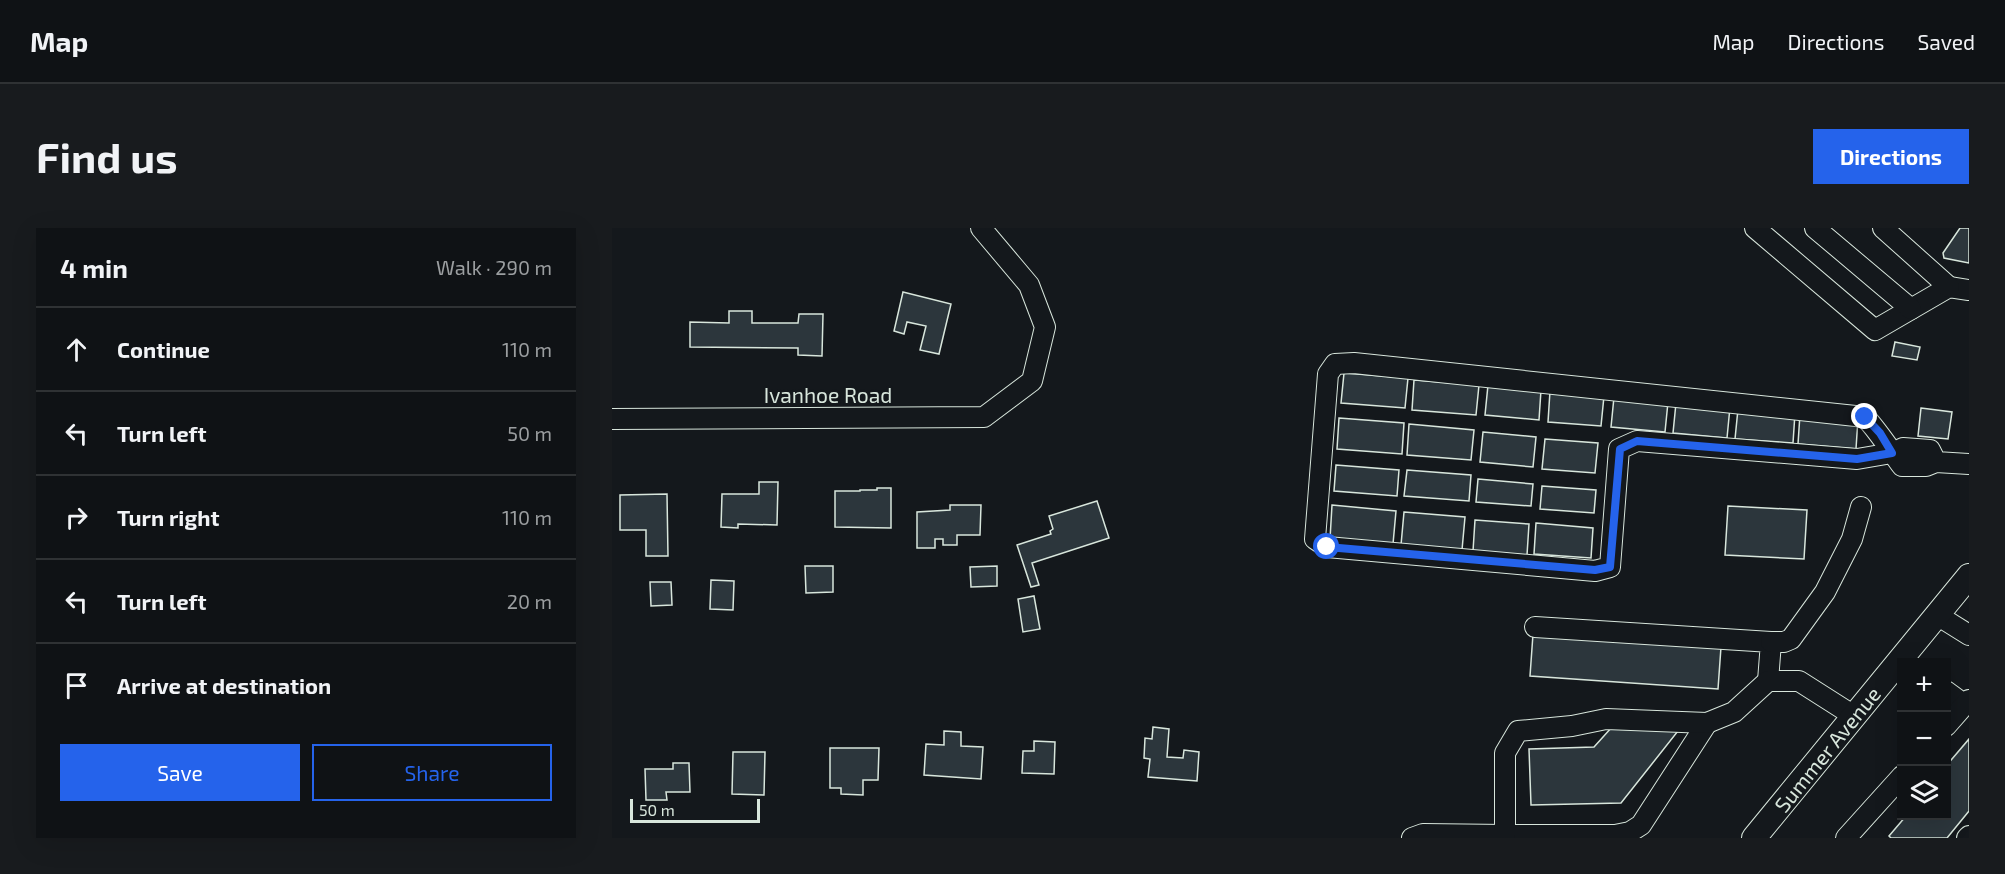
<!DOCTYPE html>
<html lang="en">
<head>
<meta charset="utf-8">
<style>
  body { margin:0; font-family:"Exo 2",sans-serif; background:#181b1e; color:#f1f3f6 }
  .controls { position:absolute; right:18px; bottom:18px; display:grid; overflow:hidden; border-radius:0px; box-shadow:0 6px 24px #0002 }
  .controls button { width:54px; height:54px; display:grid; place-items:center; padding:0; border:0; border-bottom:2px solid #2f3234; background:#0f1215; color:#f1f3f6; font:30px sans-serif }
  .scale { position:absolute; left:18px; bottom:15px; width:130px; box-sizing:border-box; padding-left:6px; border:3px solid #d8e6dc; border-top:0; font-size:16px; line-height:21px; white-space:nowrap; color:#d8e6dc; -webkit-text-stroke:4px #14181c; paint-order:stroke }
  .stop { position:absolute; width:18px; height:18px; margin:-14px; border:4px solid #2563eb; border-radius:50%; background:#fff }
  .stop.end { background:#2563eb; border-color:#fff; box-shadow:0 2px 6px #0008 }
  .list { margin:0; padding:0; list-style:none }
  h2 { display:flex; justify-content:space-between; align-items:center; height:78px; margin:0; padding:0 24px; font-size:26px }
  h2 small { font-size:20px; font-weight:400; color:#9b9ea0 }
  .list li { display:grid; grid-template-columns:39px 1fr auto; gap:18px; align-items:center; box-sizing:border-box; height:84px; padding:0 24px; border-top:2px solid #2f3234 }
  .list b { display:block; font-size:22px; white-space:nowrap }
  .list em { font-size:20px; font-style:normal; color:#9b9ea0 }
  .actions { display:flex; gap:12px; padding:18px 24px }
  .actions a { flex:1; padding:14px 0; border:2px solid #2563eb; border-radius:0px; text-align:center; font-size:21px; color:#2563eb }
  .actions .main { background:#2563eb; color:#fff }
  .icon { flex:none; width:33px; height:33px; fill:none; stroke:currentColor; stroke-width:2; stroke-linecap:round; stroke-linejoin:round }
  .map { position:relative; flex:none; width:1357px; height:610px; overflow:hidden; border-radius:0px }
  header { display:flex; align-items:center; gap:36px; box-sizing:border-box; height:84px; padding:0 30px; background:#0f1215; border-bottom:2px solid #2f3234 }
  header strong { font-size:28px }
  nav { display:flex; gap:33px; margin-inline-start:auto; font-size:21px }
  .intro { display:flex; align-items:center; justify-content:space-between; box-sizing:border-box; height:144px; padding:0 36px }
  h1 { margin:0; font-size:42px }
  .button { padding:15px 27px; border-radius:0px; background:#2563eb; color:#fff; font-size:21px; font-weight:700 }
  main { display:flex; gap:36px; padding:0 36px }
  aside { flex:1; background:#0f1215; border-radius:0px; box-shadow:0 6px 24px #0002 }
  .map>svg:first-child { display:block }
</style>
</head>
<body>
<header>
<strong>Map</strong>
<nav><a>Map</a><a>Directions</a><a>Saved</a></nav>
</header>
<div class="intro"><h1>Find us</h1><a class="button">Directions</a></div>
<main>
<aside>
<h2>4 min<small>Walk · 290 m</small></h2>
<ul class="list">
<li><svg class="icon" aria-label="ahead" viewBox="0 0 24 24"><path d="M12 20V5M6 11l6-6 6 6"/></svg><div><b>Continue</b></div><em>110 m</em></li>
<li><svg class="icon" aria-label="left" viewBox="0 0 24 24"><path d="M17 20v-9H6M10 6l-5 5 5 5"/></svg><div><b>Turn left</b></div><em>50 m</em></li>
<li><svg class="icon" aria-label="right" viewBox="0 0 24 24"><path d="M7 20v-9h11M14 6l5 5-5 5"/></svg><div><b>Turn right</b></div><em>110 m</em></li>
<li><svg class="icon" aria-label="left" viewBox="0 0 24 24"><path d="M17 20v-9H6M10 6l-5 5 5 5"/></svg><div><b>Turn left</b></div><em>20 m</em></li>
<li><svg class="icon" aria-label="arrive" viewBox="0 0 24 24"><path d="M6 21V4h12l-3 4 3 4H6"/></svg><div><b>Arrive at destination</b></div></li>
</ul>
<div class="actions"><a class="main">Save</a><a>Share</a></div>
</aside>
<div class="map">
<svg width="1357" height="610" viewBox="0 0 1357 610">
  <rect width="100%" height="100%" fill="#14181c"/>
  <g fill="#2c363c" stroke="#d8e6dc" stroke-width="1.5">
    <path d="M 1348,0 L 1357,0 L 1357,35 L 1332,30 L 1331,25 Z"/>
    <path d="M 291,64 L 339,76 L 327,126 L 308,122 L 314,98 L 295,94 L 292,106 L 282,103 Z"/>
    <path d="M 117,83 L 140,83 L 140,95 L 186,95 L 187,86 L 211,86 L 210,128 L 186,127 L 186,120 L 78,119 L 78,94 L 117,95 Z"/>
    <path d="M 1283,114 L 1308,119 L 1305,132 L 1280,128 Z"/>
    <path d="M 732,145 L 796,150 L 793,180 L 729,175 Z"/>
    <path d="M 802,152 L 867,157 L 864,187 L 800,182 Z"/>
    <path d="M 876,157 L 929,162 L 927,192 L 873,187 Z"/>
    <path d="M 938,163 L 992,168 L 989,198 L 936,194 Z"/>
    <path d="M 1002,169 L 1056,174 L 1053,204 L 999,199 Z"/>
    <path d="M 1064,175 L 1118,179 L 1115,210 L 1061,205 Z"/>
    <path d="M 1309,180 L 1340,184 L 1336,211 L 1306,208 Z"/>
    <path d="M 1126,181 L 1183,185 L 1181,215 L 1123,211 Z"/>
    <path d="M 1188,186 L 1246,190 L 1244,221 L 1186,216 Z"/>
    <path d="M 727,190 L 792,195 L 790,226 L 725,221 Z"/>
    <path d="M 797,196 L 862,202 L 859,232 L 795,227 Z"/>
    <path d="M 871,204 L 924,209 L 921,239 L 868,234 Z"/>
    <path d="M 933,211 L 986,215 L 983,245 L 930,241 Z"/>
    <path d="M 724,237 L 787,242 L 785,268 L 722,263 Z"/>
    <path d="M 795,242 L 859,247 L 857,273 L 792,268 Z"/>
    <path d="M 866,251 L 921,256 L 919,278 L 864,274 Z"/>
    <path d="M 147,254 L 166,254 L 165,297 L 126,296 L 126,300 L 109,299 L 110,266 L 147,266 Z"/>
    <path d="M 930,258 L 984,262 L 982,285 L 928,281 Z"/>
    <path d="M 265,260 L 279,260 L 279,300 L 223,299 L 223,263 L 248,263 L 248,262 L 265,262 Z"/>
    <path d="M 55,266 L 56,328 L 34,328 L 34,302 L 8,302 L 8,267 Z"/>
    <path d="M 485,273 L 497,310 L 420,335 L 427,357 L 419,359 L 405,317 L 439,306 L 438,303 L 441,301 L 437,288 Z"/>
    <path d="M 338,277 L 369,277 L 368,307 L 345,307 L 345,317 L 331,317 L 331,311 L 323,311 L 323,320 L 305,320 L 305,284 L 338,282 Z"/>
    <path d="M 720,277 L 784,283 L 781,316 L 718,311 Z"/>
    <path d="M 1116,278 L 1195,282 L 1192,331 L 1113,327 Z"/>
    <path d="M 792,284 L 853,289 L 850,322 L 789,317 Z"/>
    <path d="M 863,292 L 917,296 L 915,327 L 861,323 Z"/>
    <path d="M 924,295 L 981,300 L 979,330 L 922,326 Z"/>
    <path d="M 193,338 L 221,338 L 221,364 L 194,365 Z"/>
    <path d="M 385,338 L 385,358 L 359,359 L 358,339 Z"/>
    <path d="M 99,352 L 122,353 L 121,382 L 98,381 Z"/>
    <path d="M 38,354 L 59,354 L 60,377 L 39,378 Z"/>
    <path d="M 422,368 L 428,401 L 411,404 L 406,371 Z"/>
    <path d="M 921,406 L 1109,419 L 1106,461 L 918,448 Z"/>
    <path d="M 541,499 L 557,501 L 555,529 L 571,530 L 572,522 L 587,524 L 585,553 L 536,549 L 538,531 L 532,530 L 533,510 L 540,511 Z"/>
    <path d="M 1000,499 L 1066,503 L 1009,575 L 919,577 L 917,521 L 982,519 Z"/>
    <path d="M 332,503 L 349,504 L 349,518 L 371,519 L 369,551 L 312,547 L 314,516 L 332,517 Z"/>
    <path d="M 1357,511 L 1357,583 L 1335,610 L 1279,610 L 1277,608 L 1294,588 L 1334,588 L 1334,538 Z"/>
    <path d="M 422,513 L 443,514 L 442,546 L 410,545 L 411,523 L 422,523 Z"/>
    <path d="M 218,520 L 267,520 L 266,552 L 251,552 L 251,567 L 229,566 L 229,560 L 218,560 Z"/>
    <path d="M 121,524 L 153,524 L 152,567 L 120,566 Z"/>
    <path d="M 61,535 L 77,535 L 78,564 L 54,564 L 55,572 L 34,572 L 33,541 L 61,541 Z"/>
  </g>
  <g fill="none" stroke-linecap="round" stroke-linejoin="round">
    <defs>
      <g id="minor">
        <path d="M 1143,0 L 1263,102 L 1337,59 L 1357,62"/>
        <path d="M 1203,0 L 1299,81"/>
        <path d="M 1271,0 L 1337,59"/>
        <path d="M 0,191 L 372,189 L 420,153 L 433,99 L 417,57 L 369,0"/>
        <path d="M 1324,234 L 1318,222 L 1291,220 L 1280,225 L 1245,231 L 1025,213 L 1007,221 L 998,339 L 983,343 L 715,319 L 703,311 L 716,146 L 723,136 L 742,135 L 1253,189 C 1267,204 1278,222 1290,238 L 1314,238 L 1324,234 L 1357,236"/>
        <path d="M 1325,387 L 1357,407"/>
        <path d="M 923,399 L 1159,414 L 1156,453"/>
        <path d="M 1159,414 L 1172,414 L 1179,411 L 1213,364 L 1240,311 L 1249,279"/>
        <path d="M 1334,463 L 1353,477"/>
        <path d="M 1334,498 L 1357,472"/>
        <path d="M 893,607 L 1003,607 L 1018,604 L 1029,597 L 1095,495"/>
        <path d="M 800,610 L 811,606 L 893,607 L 893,525 L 906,503 L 960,498 L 994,491 L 1095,495 L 1122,484 L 1156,453 L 1187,453 L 1242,488"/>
        <path d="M 1234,610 L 1290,548"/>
        <path d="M 1355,610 L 1357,608"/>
      </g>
      <path id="major" d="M 1142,610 L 1357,348"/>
    </defs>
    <use href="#minor" stroke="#d8e6dc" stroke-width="22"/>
    <use href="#major" stroke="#d8e6dc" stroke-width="26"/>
    <use href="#minor" stroke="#14181c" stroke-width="20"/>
    <use href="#major" stroke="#14181c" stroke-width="24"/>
  </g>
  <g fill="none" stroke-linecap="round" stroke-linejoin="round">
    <path stroke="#2563eb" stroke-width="8" d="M 715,319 L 983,342 L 998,339 L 1008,221 L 1025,213 L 1245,231 L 1280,225 L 1268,205 L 1253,189"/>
  </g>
  <g text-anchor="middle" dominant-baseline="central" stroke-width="4.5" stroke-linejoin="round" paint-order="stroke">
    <g font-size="21" fill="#d8e6dc" stroke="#14181c">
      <text x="216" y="166">Ivanhoe Road</text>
      <text transform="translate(1215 521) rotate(-51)">Summer Avenue</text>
    </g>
  </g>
</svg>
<div class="controls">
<button>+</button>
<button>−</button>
<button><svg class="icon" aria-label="layers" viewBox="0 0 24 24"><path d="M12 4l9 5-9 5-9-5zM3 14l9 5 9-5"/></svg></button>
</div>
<div class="scale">50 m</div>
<div class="stop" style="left:715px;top:319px"></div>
<div class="stop end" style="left:1253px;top:189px"></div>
</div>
</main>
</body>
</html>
